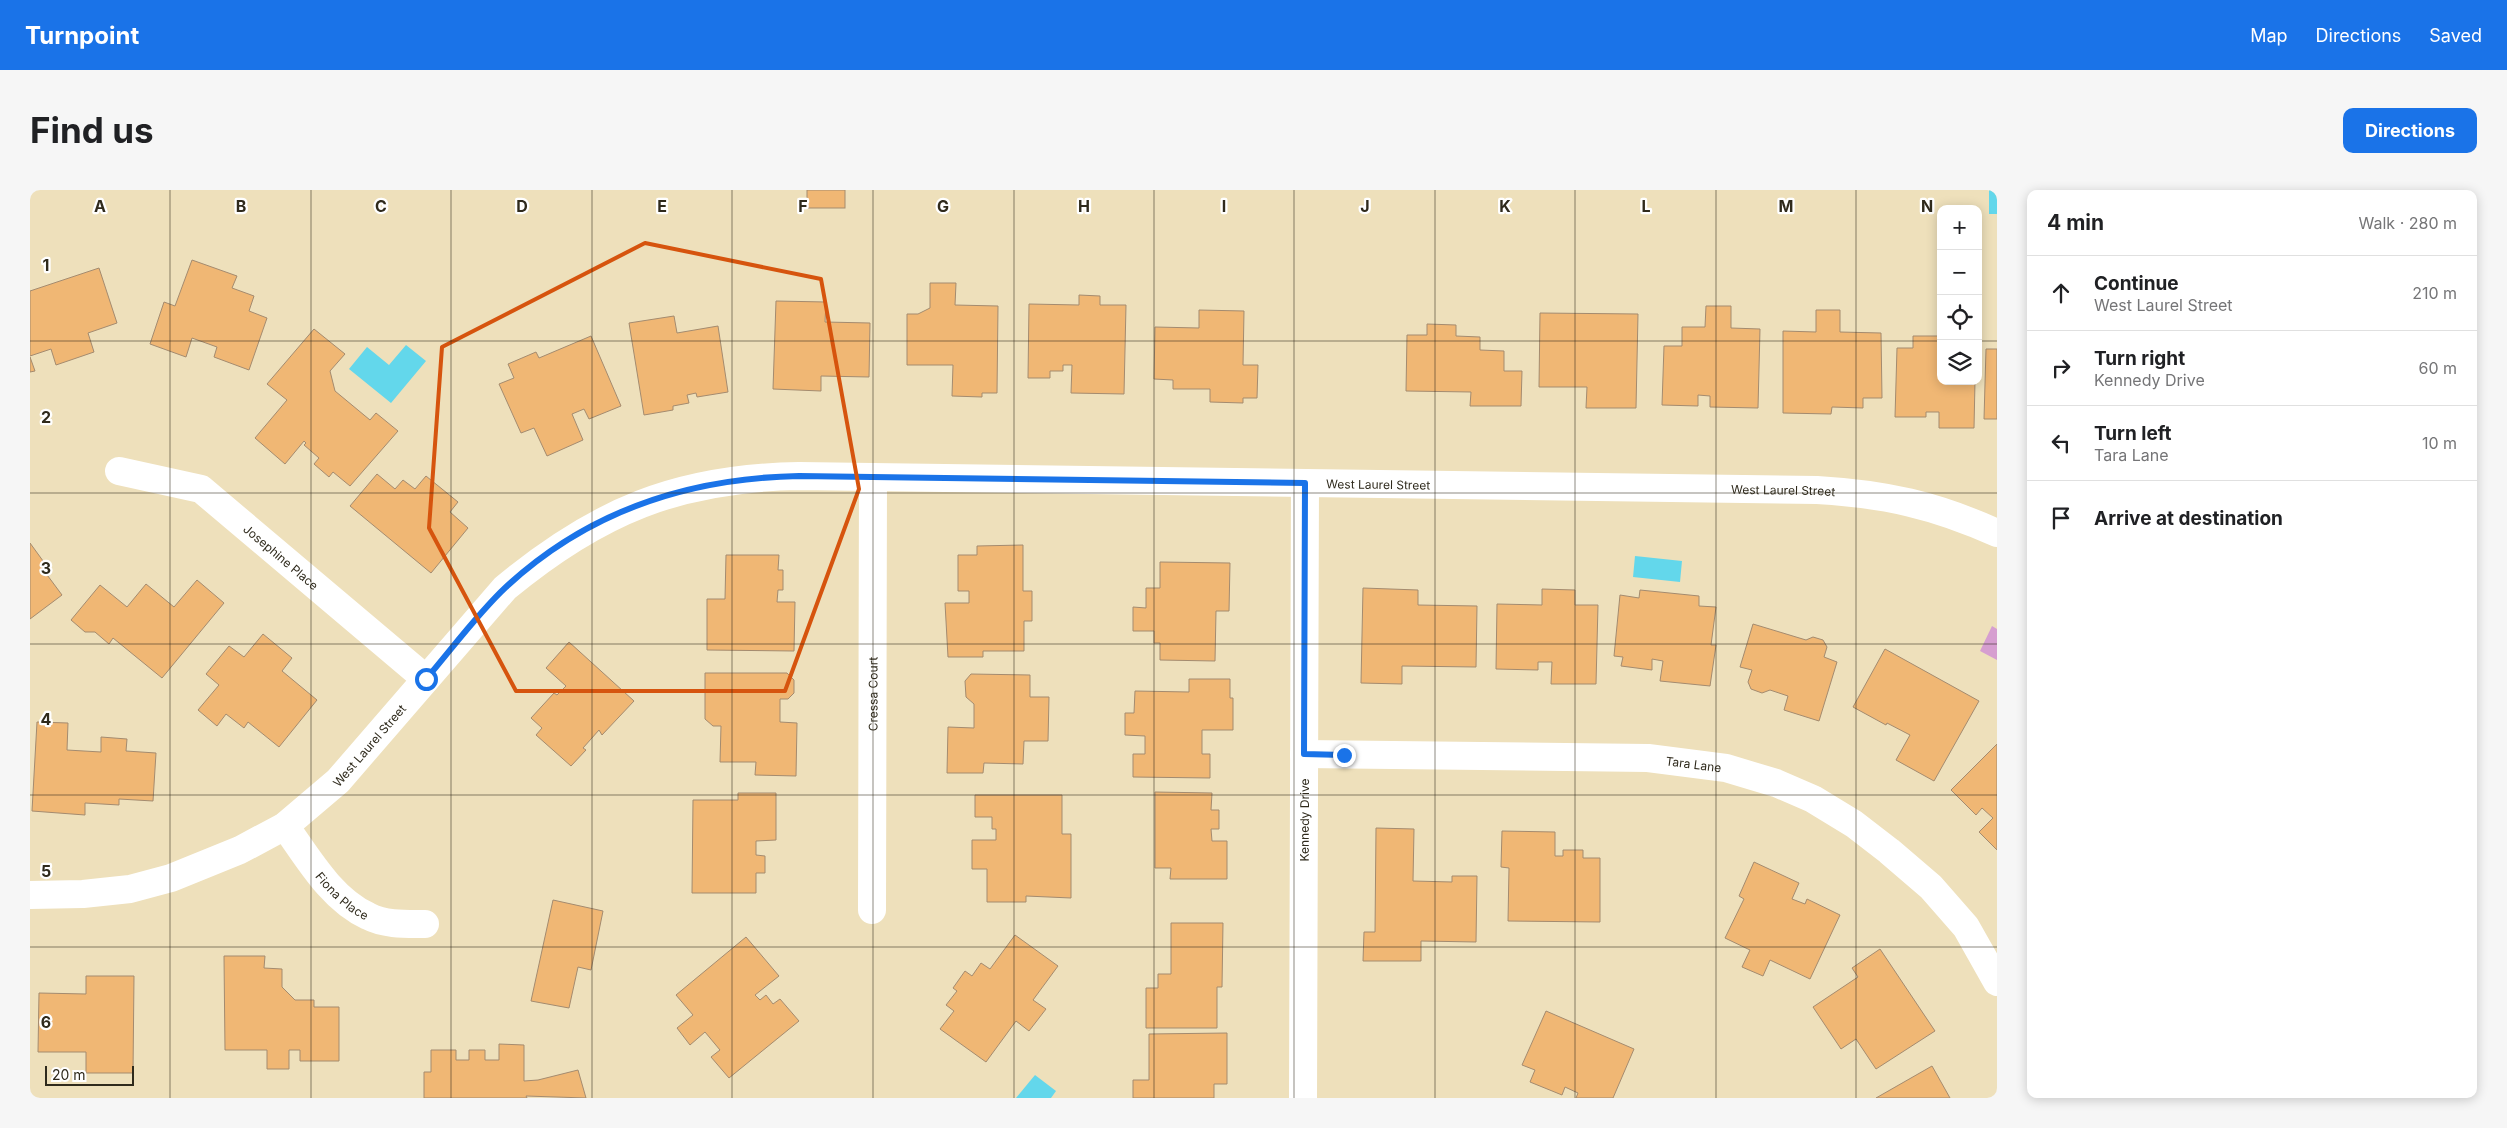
<!DOCTYPE html>
<html lang="en">
<head>
<meta charset="utf-8">
<style>
  body { margin:0; font-family:Inter,sans-serif; background:#f6f6f6; color:#202124 }
  .controls { position:absolute; right:15px; top:15px; display:grid; overflow:hidden; border-radius:10px; box-shadow:0 2px 12px #0003 }
  .controls button { width:45px; height:45px; display:grid; place-items:center; padding:0; border:0; border-bottom:1px solid #e0e0e0; background:#fff; color:#202124; font:25px sans-serif }
  .scale { position:absolute; left:15px; bottom:12px; width:89px; box-sizing:border-box; padding-left:5px; border:2px solid #2f2a1c; border-top:0; font-size:14px; line-height:18px; white-space:nowrap; color:#2f2a1c; -webkit-text-stroke:4px #fff; paint-order:stroke }
  .stop { position:absolute; width:15px; height:15px; margin:-11px; border:4px solid #1a73e8; border-radius:50%; background:#fff }
  .stop.end { background:#1a73e8; border-color:#fff; box-shadow:0 1px 5px #0008 }
  .list { margin:0; padding:0; list-style:none }
  h2 { display:flex; justify-content:space-between; align-items:center; height:65px; margin:0; padding:0 20px; font-size:21px }
  h2 small { font-size:16px; font-weight:400; color:#757577 }
  .list li { display:grid; grid-template-columns:32px 1fr auto; gap:15px; align-items:center; box-sizing:border-box; height:75px; padding:0 20px; border-top:1px solid #e0e0e0 }
  .list b { display:block; font-size:19px; white-space:nowrap }
  .list p { margin:0; font-size:16px; white-space:nowrap; color:#757577 }
  .list em { font-size:16px; font-style:normal; color:#757577 }
  .icon { flex:none; width:28px; height:28px; fill:none; stroke:currentColor; stroke-width:2; stroke-linecap:round; stroke-linejoin:round }
  .map { position:relative; flex:none; width:1967px; height:908px; overflow:hidden; border-radius:10px }
  header { display:flex; align-items:center; gap:30px; box-sizing:border-box; height:70px; padding:0 25px; background:#1a73e8; color:#fff }
  header strong { font-size:24px }
  nav { display:flex; gap:28px; margin-inline-start:auto; font-size:18px }
  .intro { display:flex; align-items:center; justify-content:space-between; box-sizing:border-box; height:120px; padding:0 30px }
  h1 { margin:0; font-size:35px }
  .button { padding:12px 22px; border-radius:10px; background:#1a73e8; color:#fff; font-size:18px; font-weight:700 }
  main { display:flex; gap:30px; padding:0 30px }
  aside { flex:1; background:#fff; border-radius:10px; box-shadow:0 2px 12px #0003 }
  .map>svg:first-child { display:block }
</style>
</head>
<body>
<header>
<strong>Turnpoint</strong>
<nav><a>Map</a><a>Directions</a><a>Saved</a></nav>
</header>
<div class="intro"><h1>Find us</h1><a class="button">Directions</a></div>
<main>
<div class="map">
<svg width="1967" height="908" viewBox="0 0 1967 908">
  <rect width="100%" height="100%" fill="#eee0bb"/>
  <path fill="#d69ed0" d="M 1962,436 L 1967,439 L 1967,470 L 1950,461 Z"/>
  <g fill="#63d7eb">
    <rect x="1959" y="0" width="8" height="24"/>
    <path d="M 376,155 L 396,171 L 361,213 L 319,179 L 337,157 L 359,175 Z"/>
    <path d="M 1605,366 L 1652,371 L 1650,392 L 1603,387 Z"/>
    <path d="M 1005,885 L 1026,901 L 1021,908 L 986,908 Z"/>
  </g>
  <g fill="#f0b774" stroke="#a48b6f">
    <rect x="777" y="0" width="38" height="18"/>
    <path d="M 162,70 L 207,86 L 202,98 L 224,106 L 219,121 L 237,128 L 219,180 L 184,167 L 187,157 L 162,148 L 156,167 L 120,154 L 134,112 L 145,116 Z"/>
    <path d="M 69,78 L 87,133 L 58,143 L 64,162 L 26,175 L 21,159 L 0,166 L 0,101 Z"/>
    <path d="M 900,93 L 926,93 L 925,115 L 968,116 L 967,203 L 952,203 L 952,207 L 922,206 L 923,175 L 877,175 L 877,124 L 888,124 L 900,118 Z"/>
    <path d="M 1049,105 L 1070,106 L 1070,115 L 1096,115 L 1094,204 L 1041,203 L 1042,175 L 1033,175 L 1033,181 L 1020,181 L 1020,188 L 998,188 L 999,114 L 1049,115 Z"/>
    <path d="M 746,111 L 796,112 L 795,132 L 840,133 L 839,187 L 791,186 L 791,201 L 743,199 Z"/>
    <path d="M 1676,116 L 1701,116 L 1701,138 L 1730,139 L 1728,218 L 1680,217 L 1680,206 L 1668,205 L 1668,216 L 1632,215 L 1634,156 L 1652,156 L 1652,137 L 1675,137 Z"/>
    <path d="M 1169,120 L 1214,121 L 1213,175 L 1228,175 L 1227,208 L 1213,208 L 1213,213 L 1180,212 L 1180,199 L 1143,199 L 1143,190 L 1124,189 L 1125,137 L 1169,138 Z"/>
    <path d="M 1786,120 L 1810,120 L 1810,142 L 1851,143 L 1852,208 L 1833,208 L 1833,218 L 1802,217 L 1801,224 L 1753,223 L 1753,141 L 1786,142 Z"/>
    <path d="M 1510,123 L 1608,124 L 1606,218 L 1556,218 L 1557,197 L 1509,197 Z"/>
    <path d="M 644,126 L 647,143 L 688,136 L 698,202 L 667,207 L 666,203 L 657,205 L 659,213 L 643,216 L 643,220 L 614,225 L 599,133 Z"/>
    <path d="M 1397,134 L 1426,135 L 1426,146 L 1450,147 L 1450,160 L 1474,161 L 1474,181 L 1492,181 L 1491,216 L 1440,216 L 1441,202 L 1376,201 L 1377,145 L 1397,145 Z"/>
    <path d="M 284,139 L 315,164 L 300,181 L 305,201 L 340,230 L 346,223 L 368,241 L 320,296 L 303,282 L 299,287 L 284,274 L 289,268 L 274,255 L 276,253 L 274,251 L 255,274 L 225,248 L 257,210 L 237,194 Z"/>
    <path d="M 561,146 L 591,216 L 559,229 L 554,219 L 542,224 L 553,250 L 517,266 L 504,238 L 491,243 L 469,194 L 484,188 L 478,174 L 506,162 L 509,168 Z"/>
    <path d="M 1883,146 L 1911,146 L 1911,191 L 1945,191 L 1944,238 L 1909,238 L 1909,222 L 1896,222 L 1896,227 L 1865,227 L 1867,158 L 1883,158 Z"/>
    <path d="M 1956,159 L 1967,159 L 1967,229 L 1954,229 Z"/>
    <path d="M 0,167 L 5,181 L 0,182 Z"/>
    <path d="M 347,284 L 365,299 L 373,290 L 385,299 L 396,286 L 428,312 L 420,322 L 438,338 L 401,383 L 320,316 Z"/>
    <path d="M 0,353 L 16,375 L 12,378 L 32,405 L 0,429 Z"/>
    <path d="M 993,355 L 993,401 L 1002,401 L 1002,431 L 994,431 L 994,461 L 953,461 L 953,467 L 918,467 L 915,413 L 939,413 L 939,401 L 928,401 L 928,365 L 947,365 L 947,356 Z"/>
    <path d="M 696,365 L 749,365 L 748,380 L 753,380 L 753,400 L 748,400 L 747,412 L 765,412 L 764,461 L 677,460 L 677,409 L 695,409 Z"/>
    <path d="M 1130,372 L 1200,373 L 1199,421 L 1186,421 L 1185,471 L 1130,470 L 1130,453 L 1124,453 L 1124,441 L 1103,441 L 1103,417 L 1116,418 L 1116,398 L 1130,398 Z"/>
    <path d="M 167,390 L 194,413 L 132,488 L 83,448 L 79,454 L 65,442 L 55,442 L 41,430 L 70,395 L 97,417 L 116,394 L 144,417 Z"/>
    <path d="M 1333,398 L 1388,400 L 1388,415 L 1447,416 L 1446,477 L 1372,476 L 1372,494 L 1331,493 Z"/>
    <path d="M 1512,399 L 1545,400 L 1545,415 L 1568,415 L 1566,494 L 1521,494 L 1522,472 L 1508,472 L 1508,480 L 1466,479 L 1467,414 L 1512,415 Z"/>
    <path d="M 1610,400 L 1669,406 L 1669,416 L 1686,417 L 1681,455 L 1686,455 L 1680,496 L 1630,491 L 1633,471 L 1622,469 L 1622,480 L 1591,476 L 1593,467 L 1584,466 L 1590,405 L 1609,408 Z"/>
    <path d="M 1723,434 L 1776,450 L 1783,447 L 1793,450 L 1797,457 L 1794,467 L 1807,472 L 1789,531 L 1754,520 L 1758,506 L 1740,500 L 1732,503 L 1721,499 L 1718,492 L 1722,480 L 1710,477 Z"/>
    <path d="M 233,444 L 262,468 L 252,481 L 287,510 L 249,557 L 218,532 L 214,538 L 196,524 L 187,536 L 168,520 L 189,495 L 176,484 L 199,456 L 214,467 Z"/>
    <path d="M 539,452 L 604,511 L 572,545 L 569,540 L 553,558 L 556,560 L 541,576 L 506,545 L 512,538 L 501,528 L 524,503 L 527,505 L 536,496 L 516,478 Z"/>
    <path d="M 1855,459 L 1949,511 L 1904,591 L 1866,570 L 1880,545 L 1857,533 L 1856,535 L 1823,517 Z"/>
    <path d="M 675,483 L 757,483 L 764,490 L 764,503 L 758,509 L 750,509 L 750,532 L 767,533 L 766,586 L 725,585 L 726,572 L 690,572 L 691,536 L 683,536 L 675,529 Z"/>
    <path d="M 941,484 L 1000,485 L 1000,507 L 1019,507 L 1018,551 L 994,551 L 993,574 L 954,573 L 953,583 L 917,583 L 918,537 L 944,538 L 944,514 L 936,507 L 935,491 Z"/>
    <path d="M 1159,489 L 1200,489 L 1200,508 L 1203,508 L 1203,540 L 1172,540 L 1172,564 L 1180,564 L 1180,588 L 1103,587 L 1103,564 L 1115,564 L 1115,546 L 1095,545 L 1095,523 L 1104,523 L 1105,501 L 1159,502 Z"/>
    <path d="M 7,532 L 38,533 L 37,560 L 71,562 L 71,547 L 97,549 L 96,561 L 126,563 L 123,611 L 89,609 L 89,615 L 55,613 L 55,625 L 2,621 Z"/>
    <path d="M 1967,554 L 1967,660 L 1949,642 L 1963,628 L 1952,618 L 1946,625 L 1921,600 Z"/>
    <path d="M 1125,602 L 1182,603 L 1181,620 L 1189,620 L 1189,639 L 1181,639 L 1182,651 L 1197,651 L 1197,689 L 1140,689 L 1141,678 L 1125,678 Z"/>
    <path d="M 708,603 L 746,603 L 746,650 L 726,651 L 726,665 L 735,666 L 735,683 L 726,683 L 726,703 L 662,703 L 663,610 L 708,610 Z"/>
    <path d="M 945,605 L 1032,605 L 1032,644 L 1041,644 L 1041,708 L 996,706 L 996,712 L 957,712 L 957,679 L 942,679 L 942,650 L 966,650 L 966,639 L 962,639 L 962,627 L 945,627 Z"/>
    <path d="M 1346,638 L 1384,639 L 1383,691 L 1422,692 L 1422,686 L 1447,686 L 1446,752 L 1391,751 L 1391,771 L 1333,771 L 1334,742 L 1345,742 Z"/>
    <path d="M 1472,641 L 1525,642 L 1525,666 L 1533,666 L 1533,660 L 1553,660 L 1553,668 L 1570,668 L 1570,732 L 1478,731 L 1479,678 L 1471,677 Z"/>
    <path d="M 1724,672 L 1769,693 L 1762,709 L 1775,714 L 1777,709 L 1810,725 L 1780,789 L 1740,770 L 1733,786 L 1712,777 L 1720,760 L 1695,748 L 1714,709 L 1709,706 Z"/>
    <path d="M 523,710 L 573,721 L 561,780 L 548,777 L 539,818 L 501,811 Z"/>
    <path d="M 1141,733 L 1193,733 L 1192,797 L 1187,797 L 1187,838 L 1116,838 L 1116,798 L 1128,798 L 1128,784 L 1141,784 Z"/>
    <path d="M 985,745 L 1028,776 L 1003,810 L 1016,819 L 999,841 L 986,831 L 956,872 L 910,839 L 924,821 L 916,815 L 927,801 L 923,798 L 935,781 L 942,786 L 951,773 L 960,779 Z"/>
    <path d="M 716,747 L 749,786 L 725,805 L 730,810 L 736,805 L 743,814 L 750,809 L 769,831 L 699,888 L 681,867 L 690,860 L 675,842 L 660,855 L 647,838 L 663,825 L 646,805 Z"/>
    <path d="M 1850,759 L 1905,841 L 1846,879 L 1826,849 L 1811,859 L 1783,817 L 1828,787 L 1822,778 Z"/>
    <path d="M 194,766 L 235,766 L 234,778 L 252,779 L 252,797 L 265,810 L 284,810 L 284,817 L 309,817 L 309,871 L 270,871 L 270,860 L 259,860 L 259,879 L 237,879 L 237,860 L 195,860 Z"/>
    <path d="M 56,786 L 104,786 L 103,883 L 56,883 L 56,862 L 8,862 L 9,803 L 56,804 Z"/>
    <path d="M 1516,821 L 1604,859 L 1583,908 L 1546,908 L 1548,903 L 1535,897 L 1532,905 L 1500,892 L 1505,880 L 1492,875 Z"/>
    <path d="M 1197,843 L 1197,894 L 1184,894 L 1184,908 L 1103,908 L 1103,890 L 1119,890 L 1119,844 Z"/>
    <path d="M 469,854 L 494,855 L 494,891 L 508,890 L 548,880 L 556,908 L 496,906 L 497,908 L 394,908 L 394,882 L 401,882 L 401,860 L 426,860 L 426,870 L 439,870 L 439,860 L 455,860 L 455,870 L 469,870 Z"/>
    <path d="M 1902,876 L 1920,908 L 1846,908 Z"/>
  </g>
  <g fill="none" stroke-linecap="round" stroke-linejoin="round">
    <g stroke="#fff" stroke-width="28">
      <path id="s1" d="M 89,281 L 171,299 L 396,489"/>
      <path id="s2" d="M 1274,564 L 1618,568 L 1696,578 L 1746,593 L 1783,609 L 1824,634 L 1859,661 L 1901,697 L 1936,737 L 1967,792"/>
      <path id="s3" d="M 255,636 C 278,668 301,709 338,726 C 355,735 376,734 395,734"/>
      <path id="s4" d="M 0,705 L 53,704 L 100,699 L 141,688 L 210,660 L 255,636 L 308,591 L 475,398 C 568,321 648,288 769,286 L 1787,300 C 1855,304 1905,315 1967,343"/>
      <path id="s5" d="M 842,720 L 843,287"/>
      <path id="s6" d="M 1273,908 L 1275,293"/>
    </g>
  </g>
  <g fill="none" stroke-linecap="round" stroke-linejoin="round">
    <path stroke="#1a73e8" stroke-width="6" d="M 396,489 C 421,460 448,423 476,397 C 558,321 659,288 769,286 L 1275,293 L 1274,564 L 1314,565"/>
  </g>
  <path fill="none" stroke="#d6540e" stroke-width="4" stroke-linejoin="round" d="M 615,53 L 791,89 L 829,299 L 755,501 L 486,501 L 399,338 L 412,157 Z"/>
  <path fill="none" stroke="#2f2a1c" stroke-width="1" stroke-opacity="0.55" d="M 140,0 L 140,908M 281,0 L 281,908M 421,0 L 421,908M 562,0 L 562,908M 702,0 L 702,908M 843,0 L 843,908M 984,0 L 984,908M 1124,0 L 1124,908M 1264,0 L 1264,908M 1405,0 L 1405,908M 1545,0 L 1545,908M 1686,0 L 1686,908M 1826,0 L 1826,908M 0,151 L 1911,151M 1948,151 L 1967,151M 0,303 L 1967,303M 0,454 L 1967,454M 0,605 L 1967,605M 0,757 L 1967,757"/>
  <g text-anchor="middle" dominant-baseline="central" stroke-width="4.5" stroke-linejoin="round" paint-order="stroke">
    <g font-size="12" fill="#2f2a1c" stroke="#fff">
      <text stroke="none"><textPath href="#s4" startOffset="1494">West Laurel Street</textPath></text>
      <text stroke="none"><textPath href="#s4" startOffset="1899">West Laurel Street</textPath></text>
      <text stroke="none"><textPath href="#s1" startOffset="189">Josephine Place</textPath></text>
      <text stroke="none"><textPath href="#s5" startOffset="216">Cressa Court</textPath></text>
      <text stroke="none"><textPath href="#s4" startOffset="385">West Laurel Street</textPath></text>
      <text stroke="none"><textPath href="#s2" startOffset="390">Tara Lane</textPath></text>
      <text stroke="none"><textPath href="#s6" startOffset="278">Kennedy Drive</textPath></text>
      <text stroke="none"><textPath href="#s3" startOffset="91">Fiona Place</textPath></text>
    </g>
  </g>
  <g font-size="16" text-anchor="middle" font-weight="bold" fill="#2f2a1c" stroke="#fff" stroke-width="4.5" stroke-linejoin="round" paint-order="stroke">
    <text x="70" y="22">A</text>
    <text x="211" y="22">B</text>
    <text x="351" y="22">C</text>
    <text x="492" y="22">D</text>
    <text x="632" y="22">E</text>
    <text x="773" y="22">F</text>
    <text x="913" y="22">G</text>
    <text x="1054" y="22">H</text>
    <text x="1194" y="22">I</text>
    <text x="1335" y="22">J</text>
    <text x="1475" y="22">K</text>
    <text x="1616" y="22">L</text>
    <text x="1756" y="22">M</text>
    <text x="1897" y="22">N</text>
    <text x="16" y="81">1</text>
    <text x="16" y="233">2</text>
    <text x="16" y="384">3</text>
    <text x="16" y="535">4</text>
    <text x="16" y="687">5</text>
    <text x="16" y="838">6</text>
  </g>
</svg>
<div class="controls">
<button>+</button>
<button>−</button>
<button><svg class="icon" aria-label="locate" viewBox="0 0 24 24"><circle cx="12" cy="12" r="6"/><path d="M12 2v4M12 18v4M2 12h4M18 12h4"/></svg></button>
<button><svg class="icon" aria-label="layers" viewBox="0 0 24 24"><path d="M12 4l9 5-9 5-9-5zM3 14l9 5 9-5"/></svg></button>
</div>
<div class="scale">20 m</div>
<div class="stop" style="left:396px;top:489px"></div>
<div class="stop end" style="left:1314px;top:565px"></div>
</div>
<aside>
<h2>4 min<small>Walk · 280 m</small></h2>
<ul class="list">
<li><svg class="icon" aria-label="ahead" viewBox="0 0 24 24"><path d="M12 20V5M6 11l6-6 6 6"/></svg><div><b>Continue</b><p>West Laurel Street</p></div><em>210 m</em></li>
<li><svg class="icon" aria-label="right" viewBox="0 0 24 24"><path d="M7 20v-9h11M14 6l5 5-5 5"/></svg><div><b>Turn right</b><p>Kennedy Drive</p></div><em>60 m</em></li>
<li><svg class="icon" aria-label="left" viewBox="0 0 24 24"><path d="M17 20v-9H6M10 6l-5 5 5 5"/></svg><div><b>Turn left</b><p>Tara Lane</p></div><em>10 m</em></li>
<li><svg class="icon" aria-label="arrive" viewBox="0 0 24 24"><path d="M6 21V4h12l-3 4 3 4H6"/></svg><div><b>Arrive at destination</b></div></li>
</ul>
</aside>
</main>
</body>
</html>
